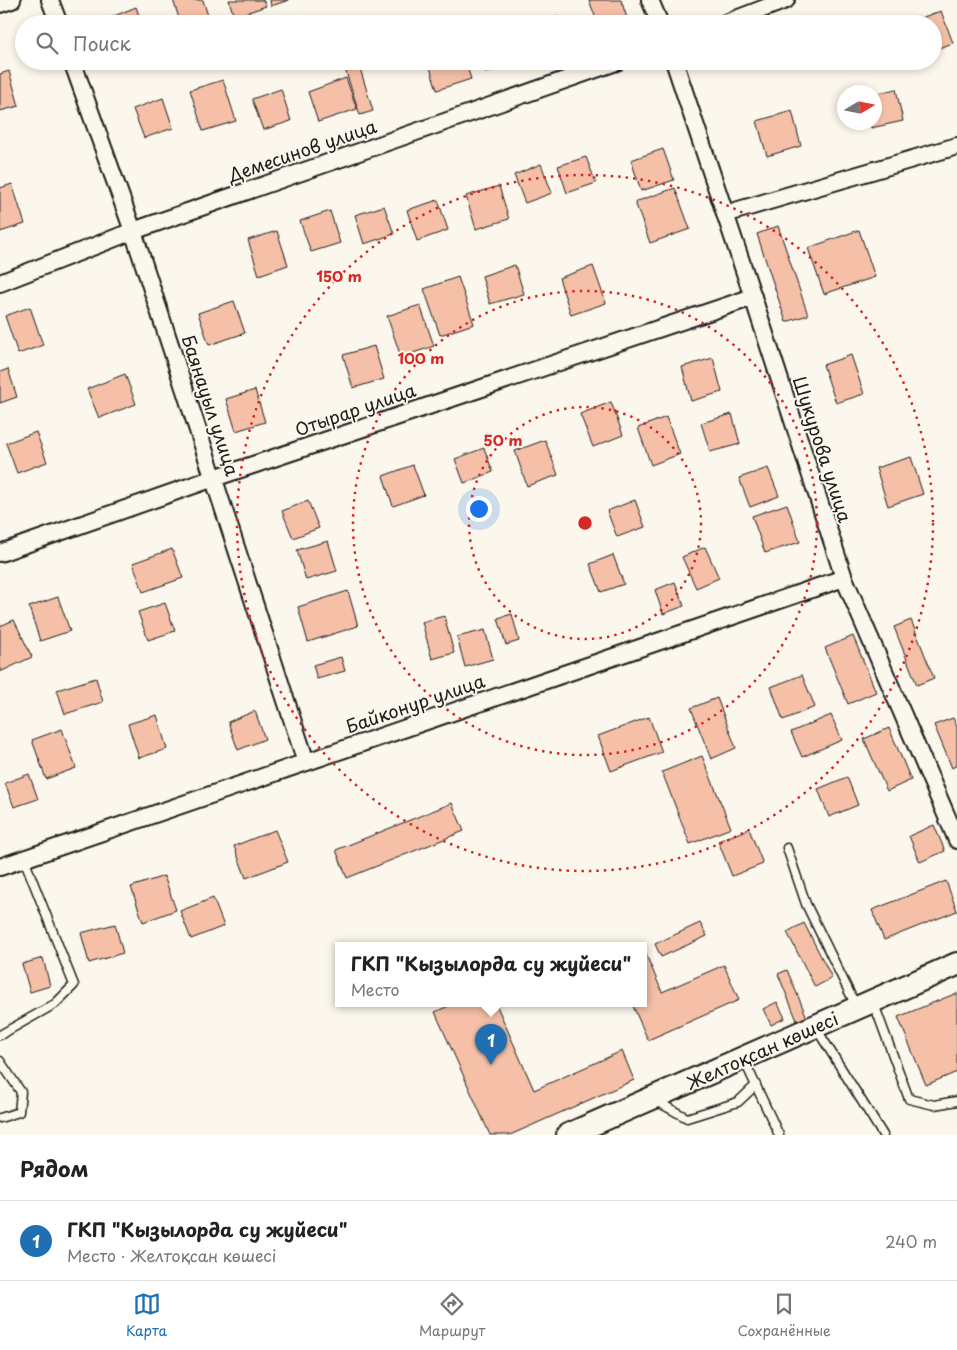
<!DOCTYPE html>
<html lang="ru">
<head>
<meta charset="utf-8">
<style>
  body { margin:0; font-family:"Playpen Sans",sans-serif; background:#f2f2f2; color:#222 }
  .compass { position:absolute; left:837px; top:85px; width:45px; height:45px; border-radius:50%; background:#fff; box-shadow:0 2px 8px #0003; rotate:80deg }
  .you { position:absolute; left:478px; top:508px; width:18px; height:18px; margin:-12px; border:4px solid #fff; border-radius:50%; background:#1a73e8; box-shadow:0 0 0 8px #1a73e833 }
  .badge { display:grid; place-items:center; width:32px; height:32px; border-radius:50%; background:#1f6fb2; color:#fff; font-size:16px; font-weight:700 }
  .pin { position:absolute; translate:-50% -41px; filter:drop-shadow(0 1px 2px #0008) }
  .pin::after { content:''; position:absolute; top:26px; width:18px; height:15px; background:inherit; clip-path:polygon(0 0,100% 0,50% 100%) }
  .popup { position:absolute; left:335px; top:942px; width:312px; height:65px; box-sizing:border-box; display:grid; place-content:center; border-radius:0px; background:#fff; filter:drop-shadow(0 1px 4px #0005); font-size:16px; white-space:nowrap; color:#767676 }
  .popup b { font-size:19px; color:#222 }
  .popup::after { content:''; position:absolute; left:50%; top:100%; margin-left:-10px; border:10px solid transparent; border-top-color:#fff }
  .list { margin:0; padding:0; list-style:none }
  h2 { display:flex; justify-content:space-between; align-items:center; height:65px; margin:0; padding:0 20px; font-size:21px }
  h2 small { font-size:16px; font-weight:400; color:#767676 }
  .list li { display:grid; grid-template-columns:32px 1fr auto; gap:15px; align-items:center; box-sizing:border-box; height:80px; padding:0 20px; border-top:1px solid #e0e0e0 }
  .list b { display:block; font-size:19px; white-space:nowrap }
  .list p { margin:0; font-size:16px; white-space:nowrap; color:#767676 }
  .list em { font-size:16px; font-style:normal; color:#767676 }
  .icon { flex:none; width:28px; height:28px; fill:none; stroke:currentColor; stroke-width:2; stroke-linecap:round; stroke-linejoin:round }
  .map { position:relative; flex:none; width:957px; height:1135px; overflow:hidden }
  .search { position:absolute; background:#fff; box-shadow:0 2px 8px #0003; left:15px; right:15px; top:15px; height:55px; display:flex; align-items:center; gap:12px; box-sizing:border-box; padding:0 18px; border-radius:28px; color:#767676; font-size:19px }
  .sheet { height:145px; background:#fff }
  nav { display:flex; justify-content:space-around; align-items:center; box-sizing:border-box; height:70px; border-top:1px solid #e0e0e0; background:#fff; font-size:14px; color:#767676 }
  nav a { display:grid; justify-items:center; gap:2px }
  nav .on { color:#1f6fb2 }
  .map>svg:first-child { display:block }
</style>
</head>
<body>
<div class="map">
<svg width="957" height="1135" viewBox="0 0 957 1135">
  <rect width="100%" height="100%" fill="#fbf7ec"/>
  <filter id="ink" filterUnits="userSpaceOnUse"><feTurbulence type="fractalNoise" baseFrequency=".02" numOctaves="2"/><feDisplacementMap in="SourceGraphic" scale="10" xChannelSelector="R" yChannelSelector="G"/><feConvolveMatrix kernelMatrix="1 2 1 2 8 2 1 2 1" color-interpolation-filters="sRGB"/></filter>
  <g filter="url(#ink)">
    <g fill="#f5c0a7" stroke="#1c1c1c">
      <path d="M 173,0 L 203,0 L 209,19 L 193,24 L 181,24 Z"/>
      <path d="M 229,0 L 263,0 L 266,6 L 234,17 Z"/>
      <path d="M 270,0 L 289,0 L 271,6 Z"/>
      <path d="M 589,0 L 621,0 L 629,24 L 598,24 Z"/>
      <path d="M 136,7 L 142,24 L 110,24 L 107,19 Z"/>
      <path d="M 941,11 L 953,43 L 933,50 L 933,24 L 906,23 Z"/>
      <path d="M 557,16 L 561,24 L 540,24 Z"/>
      <path d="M 428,61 L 465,61 L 471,79 L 437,90 Z"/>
      <path d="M 481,61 L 518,61 L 485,73 Z"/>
      <path d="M 359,65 L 373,111 L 360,115 L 345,69 Z"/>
      <path d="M 9,71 L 19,106 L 0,111 L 0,74 Z"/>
      <path d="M 346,78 L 357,109 L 318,122 L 308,92 Z"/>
      <path d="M 223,80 L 236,121 L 203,131 L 190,90 Z"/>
      <path d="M 281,89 L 291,121 L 263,130 L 252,99 Z"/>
      <path d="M 896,89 L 903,121 L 871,128 L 870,122 L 874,122 L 874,94 Z"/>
      <path d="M 163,98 L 173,128 L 144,138 L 133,109 Z"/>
      <path d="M 792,111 L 801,146 L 767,156 L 757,121 Z"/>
      <path d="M 663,149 L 674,180 L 641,191 L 631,160 Z"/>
      <path d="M 586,157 L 596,183 L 567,193 L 558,166 Z"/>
      <path d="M 541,164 L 552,193 L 525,203 L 514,175 Z"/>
      <path d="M 12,184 L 25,224 L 0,232 L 0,188 Z"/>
      <path d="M 499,186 L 509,219 L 476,229 L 466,196 Z"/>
      <path d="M 675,188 L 690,229 L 650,243 L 635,202 Z"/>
      <path d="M 438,200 L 448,230 L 417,241 L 407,210 Z"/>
      <path d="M 384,206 L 394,234 L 364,244 L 355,215 Z"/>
      <path d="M 330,211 L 340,243 L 311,252 L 300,221 Z"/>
      <path d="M 778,226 L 808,315 L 786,322 L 757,234 Z"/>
      <path d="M 859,230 L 875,277 L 824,294 L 808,248 Z"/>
      <path d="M 277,231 L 288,265 L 259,275 L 248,240 Z"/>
      <path d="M 515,265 L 524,294 L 490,304 L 482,276 Z"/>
      <path d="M 593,266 L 606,303 L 571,315 L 559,278 Z"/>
      <path d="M 458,277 L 474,324 L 440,335 L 424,289 Z"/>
      <path d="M 234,301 L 245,333 L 209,345 L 198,313 Z"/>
      <path d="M 420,305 L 434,346 L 401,357 L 387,316 Z"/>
      <path d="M 30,307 L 43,345 L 18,354 L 5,316 Z"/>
      <path d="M 374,346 L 384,379 L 353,388 L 343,355 Z"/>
      <path d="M 851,355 L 864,394 L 836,403 L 823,365 Z"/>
      <path d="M 713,358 L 722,392 L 691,401 L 682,367 Z"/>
      <path d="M 8,369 L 17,397 L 0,403 L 0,372 Z"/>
      <path d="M 125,374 L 136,404 L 99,418 L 87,389 Z"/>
      <path d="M 255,390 L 265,422 L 236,431 L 226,399 Z"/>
      <path d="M 611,402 L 623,435 L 593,447 L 580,414 Z"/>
      <path d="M 732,414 L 740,444 L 710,452 L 701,423 Z"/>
      <path d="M 666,417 L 680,454 L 651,465 L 638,428 Z"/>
      <path d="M 36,432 L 47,462 L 17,473 L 6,443 Z"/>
      <path d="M 545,440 L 558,475 L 527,486 L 515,451 Z"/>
      <path d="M 484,448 L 493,472 L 464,483 L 455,459 Z"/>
      <path d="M 911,457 L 923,494 L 888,506 L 876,468 Z"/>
      <path d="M 413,465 L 424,495 L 393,506 L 383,476 Z"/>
      <path d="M 768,468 L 779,496 L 750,507 L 739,478 Z"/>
      <path d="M 635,500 L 645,527 L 617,537 L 607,511 Z"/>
      <path d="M 308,501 L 319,528 L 293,538 L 282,511 Z"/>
      <path d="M 787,504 L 800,542 L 765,553 L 752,516 Z"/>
      <path d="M 328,541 L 337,571 L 306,580 L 297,550 Z"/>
      <path d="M 705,547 L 719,578 L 696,588 L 682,557 Z"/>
      <path d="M 172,549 L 183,578 L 143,592 L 133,563 Z"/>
      <path d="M 613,555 L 624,584 L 601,592 L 590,564 Z"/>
      <path d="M 675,582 L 684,606 L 663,614 L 655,590 Z"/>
      <path d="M 348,591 L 358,626 L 308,642 L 298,607 Z"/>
      <path d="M 58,597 L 70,631 L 40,641 L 29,607 Z"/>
      <path d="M 165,603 L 175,631 L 148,640 L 138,612 Z"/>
      <path d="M 512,614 L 519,641 L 506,645 L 498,618 Z"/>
      <path d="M 444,616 L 454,653 L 432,659 L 422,622 Z"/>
      <path d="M 14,620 L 32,657 L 0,672 L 0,626 Z"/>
      <path d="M 911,620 L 934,678 L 917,685 L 894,627 Z"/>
      <path d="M 485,630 L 493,659 L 465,667 L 457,637 Z"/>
      <path d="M 853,636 L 876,692 L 848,704 L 825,648 Z"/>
      <path d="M 341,657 L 345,671 L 317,679 L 313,665 Z"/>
      <path d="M 802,675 L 815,707 L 783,720 L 771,687 Z"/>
      <path d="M 96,678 L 103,702 L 65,714 L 57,690 Z"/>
      <path d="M 717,698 L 736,748 L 711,759 L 691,708 Z"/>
      <path d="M 255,711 L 265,739 L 238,750 L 228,722 Z"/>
      <path d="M 157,715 L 167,749 L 139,758 L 128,724 Z"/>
      <path d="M 831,715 L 842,740 L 802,757 L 791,732 Z"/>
      <path d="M 649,717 L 662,752 L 611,771 L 598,736 Z"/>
      <path d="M 953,718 L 957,727 L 957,765 L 952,768 L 934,725 Z"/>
      <path d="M 889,728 L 911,780 L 887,791 L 864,739 Z"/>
      <path d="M 62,729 L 76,768 L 46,779 L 32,740 Z"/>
      <path d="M 702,756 L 731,828 L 690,844 L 662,772 Z"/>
      <path d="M 29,774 L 38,799 L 14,807 L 5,783 Z"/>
      <path d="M 847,777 L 858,805 L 829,817 L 818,789 Z"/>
      <path d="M 452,803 L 464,831 L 347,878 L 336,850 Z"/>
      <path d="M 934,825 L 945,851 L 920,862 L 909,836 Z"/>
      <path d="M 749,829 L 763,864 L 732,876 L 718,841 Z"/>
      <path d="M 275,830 L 288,862 L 246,878 L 234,846 Z"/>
      <path d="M 164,876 L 176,910 L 143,922 L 131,887 Z"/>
      <path d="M 946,881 L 957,911 L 884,940 L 872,910 Z"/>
      <path d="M 213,898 L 224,926 L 191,939 L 180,911 Z"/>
      <path d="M 700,923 L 707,936 L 661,957 L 655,944 Z"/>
      <path d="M 804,923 L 832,978 L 815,987 L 787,932 Z"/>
      <path d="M 115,924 L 123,953 L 89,963 L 81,933 Z"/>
      <path d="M 644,950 L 662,992 L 724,965 L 739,1000 L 648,1040 L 632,1004 L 644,1004 Z"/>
      <path d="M 43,958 L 50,986 L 30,992 L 22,964 Z"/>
      <path d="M 787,970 L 808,1020 L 798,1023 L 778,974 Z"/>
      <path d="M 957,993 L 957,1072 L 926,1085 L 898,1017 Z"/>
      <path d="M 777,1002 L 785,1018 L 771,1025 L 763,1009 Z"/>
      <path d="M 453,1004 L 496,1004 L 534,1090 L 622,1051 L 634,1080 L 510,1135 L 490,1135 L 435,1012 Z"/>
    </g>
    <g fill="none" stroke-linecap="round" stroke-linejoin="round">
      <defs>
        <g id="lane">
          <path d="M 787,848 L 806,904 L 856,1006"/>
          <path d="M 874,1004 L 909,1099 L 934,1105 L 957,1101"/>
          <path d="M 816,1028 L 883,1135"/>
          <path d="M 0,1035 L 55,1004 L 74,985 L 24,859"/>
          <path d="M 744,1060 L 779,1135"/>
          <path d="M 0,1061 L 21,1092 L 19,1112 L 0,1118"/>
          <path d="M 656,1101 L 687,1118 L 738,1102 L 756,1085"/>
        </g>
        <g id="street">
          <path d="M 50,0 L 59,24"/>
          <path d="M 650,0 L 660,24"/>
          <path d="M 0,4 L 12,0"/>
          <path d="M 723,24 L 786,0"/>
          <path d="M 72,61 L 133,231 L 306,762"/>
          <path d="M 674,61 L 753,297 L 844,578 L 957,840"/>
          <path d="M 725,214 L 957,146"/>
          <path d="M 0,283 L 133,231 L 619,61"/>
          <path d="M 0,553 L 214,478 L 753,297"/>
          <path d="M 0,867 L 844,578"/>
        </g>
        <path id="secondary" d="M 568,1135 L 957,964"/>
      </defs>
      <use href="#lane" stroke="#1c1c1c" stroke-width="11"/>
      <use href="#street" stroke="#1c1c1c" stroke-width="20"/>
      <use href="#secondary" stroke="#1c1c1c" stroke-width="26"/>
      <use href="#lane" stroke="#fbf7ec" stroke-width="8"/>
      <use href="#street" stroke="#fbf7ec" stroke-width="16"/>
      <use href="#secondary" stroke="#fbf7ec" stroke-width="22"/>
    </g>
  </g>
  <g fill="none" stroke="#d62828" stroke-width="2.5" stroke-dasharray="2.5 5">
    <circle cx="585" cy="523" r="116"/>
    <circle cx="585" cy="523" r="232"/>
    <circle cx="585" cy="523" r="348"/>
  </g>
  <g text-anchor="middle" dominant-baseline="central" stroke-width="4" stroke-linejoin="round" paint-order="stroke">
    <g font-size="18" fill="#1c1c1c" stroke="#fbf7ec">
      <text transform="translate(302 150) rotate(-19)">Демесинов улица</text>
      <text transform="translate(211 405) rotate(72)">Баянауыл улица</text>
      <text transform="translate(355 409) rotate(-19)">Отырар улица</text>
      <text transform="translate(823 449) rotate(72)">Шукурова улица</text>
      <text transform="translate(415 703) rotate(-19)">Байконур улица</text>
      <text transform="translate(762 1050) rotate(-24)">Желтоқсан көшесі</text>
    </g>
  </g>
  <circle cx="585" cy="523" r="8" fill="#d62828" stroke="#fbf7ec" stroke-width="2.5"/>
  <g font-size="15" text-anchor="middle" font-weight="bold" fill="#d62828" stroke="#fbf7ec" stroke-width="4" stroke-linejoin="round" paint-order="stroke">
    <text x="339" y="282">150 m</text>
    <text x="421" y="364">100 m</text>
    <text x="503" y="446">50 m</text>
  </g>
</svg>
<svg class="compass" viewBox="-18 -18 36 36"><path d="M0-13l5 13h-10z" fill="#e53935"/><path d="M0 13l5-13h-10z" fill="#767676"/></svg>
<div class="you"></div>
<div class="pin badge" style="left:491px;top:1065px">1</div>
<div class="popup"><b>ГКП &quot;Кызылорда су жуйеси&quot;</b>Место</div>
<div class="search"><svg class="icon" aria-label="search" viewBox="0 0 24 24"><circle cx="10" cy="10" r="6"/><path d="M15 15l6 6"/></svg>Поиск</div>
</div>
<section class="sheet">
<h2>Рядом<small></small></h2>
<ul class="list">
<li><span class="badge">1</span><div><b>ГКП &quot;Кызылорда су жуйеси&quot;</b><p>Место · Желтоқсан көшесі</p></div><em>240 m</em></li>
</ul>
</section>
<nav>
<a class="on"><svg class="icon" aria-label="map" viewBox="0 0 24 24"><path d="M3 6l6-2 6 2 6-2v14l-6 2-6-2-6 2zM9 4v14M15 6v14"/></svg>Карта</a>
<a><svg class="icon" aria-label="directions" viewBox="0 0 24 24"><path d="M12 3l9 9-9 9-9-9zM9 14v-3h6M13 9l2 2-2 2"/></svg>Маршрут</a>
<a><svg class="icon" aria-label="saved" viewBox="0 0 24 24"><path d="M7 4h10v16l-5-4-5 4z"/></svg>Сохранённые</a>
</nav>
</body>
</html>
